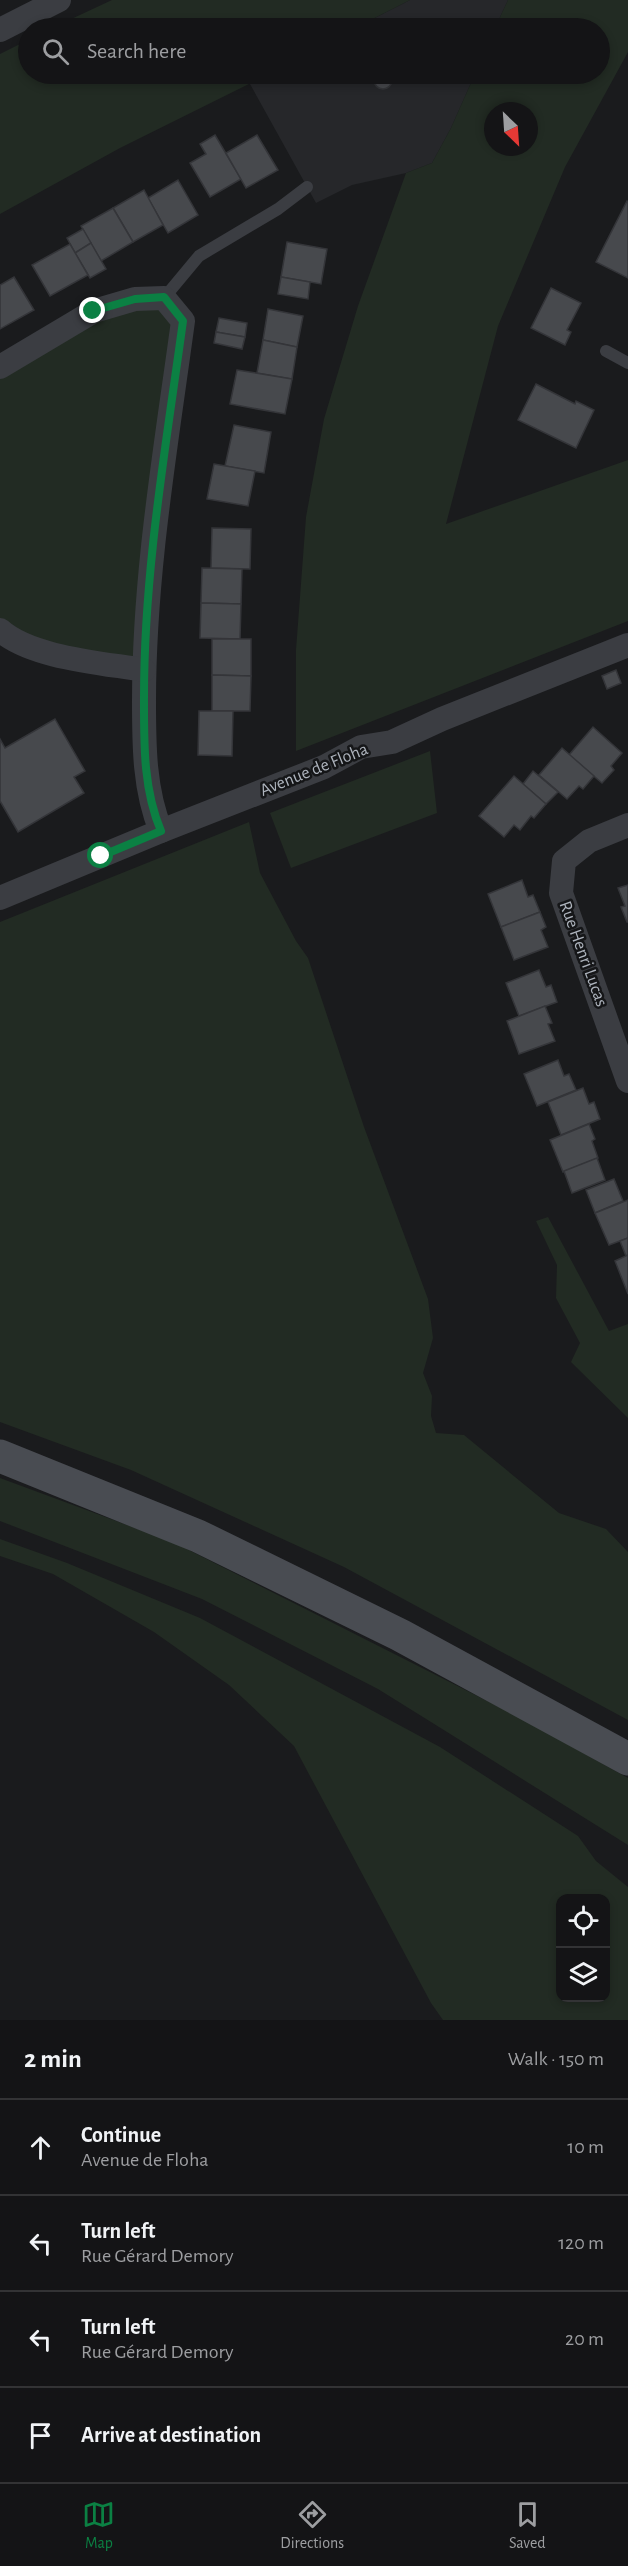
<!DOCTYPE html>
<html lang="en">
<head>
<meta charset="utf-8">
<style>
  body { margin:0; font-family:"Alegreya Sans",sans-serif; background:#1d1d1f; color:#f1f3f6 }
  .controls { position:absolute; right:18px; bottom:18px; display:grid; overflow:hidden; border-radius:12px; box-shadow:0 3px 9px #0003 }
  .controls button { width:54px; height:54px; display:grid; place-items:center; padding:0; border:0; border-bottom:2px solid #333335; background:#141416; color:#f1f3f6; font:30px sans-serif }
  .compass { position:absolute; left:484px; top:102px; width:54px; height:54px; border-radius:50%; background:#141416; box-shadow:0 3px 9px #0003; rotate:155deg }
  .stop { position:absolute; width:18px; height:18px; margin:-14px; border:4px solid #0b8043; border-radius:50%; background:#fff }
  .stop.end { background:#0b8043; border-color:#fff; box-shadow:0 2px 6px #0008 }
  .list { margin:0; padding:0; list-style:none }
  h2 { display:flex; justify-content:space-between; align-items:center; height:78px; margin:0; padding:0 24px; font-size:26px }
  h2 small { font-size:20px; font-weight:400; color:#9d9ea1 }
  .list li { display:grid; grid-template-columns:39px 1fr auto; gap:18px; align-items:center; box-sizing:border-box; height:96px; padding:0 24px; border-top:2px solid #333335 }
  .list b { display:block; font-size:22px; white-space:nowrap }
  .list p { margin:0; font-size:20px; white-space:nowrap; color:#9d9ea1 }
  .list em { font-size:20px; font-style:normal; color:#9d9ea1 }
  .icon { flex:none; width:33px; height:33px; fill:none; stroke:currentColor; stroke-width:2; stroke-linecap:round; stroke-linejoin:round }
  .map { position:relative; flex:none; width:628px; height:2020px; overflow:hidden }
  .search { position:absolute; background:#141416; box-shadow:0 3px 9px #0003; left:18px; right:18px; top:18px; height:66px; display:flex; align-items:center; gap:15px; box-sizing:border-box; padding:0 21px; border-radius:33px; color:#9d9ea1; font-size:22px }
  .sheet { height:462px; background:#141416 }
  nav { display:flex; justify-content:space-around; align-items:center; box-sizing:border-box; height:84px; border-top:2px solid #333335; background:#141416; font-size:16px; color:#9d9ea1 }
  nav a { display:grid; justify-items:center; gap:3px }
  nav .on { color:#0b8043 }
  .map>svg:first-child { display:block }
</style>
</head>
<body>
<div class="map">
<svg width="628" height="2020" viewBox="0 0 628 2020">
  <rect width="100%" height="100%" fill="#1a1b1d"/>
  <g fill="#26272a">
    <path d="M 410,0 L 508,0 L 495,28 L 355,28 Z"/>
    <path d="M 269,74 L 475,74 L 451,128 L 432,163 L 406,173 L 352,185 L 316,203 L 250,84 Z"/>
  </g>
  <g fill="#222b23" fill-rule="evenodd">
    <path d="M 112,0 L 410,0 L 355,28 L 52,28 Z"/>
    <path d="M 508,0 L 628,0 L 628,52 L 565,167 L 498,326 L 446,524 L 628,460 L 628,621 L 296,751 L 296,650 L 306,517 L 324,419 L 358,306 L 406,173 L 432,163 L 451,128 L 475,74 L 600,74 L 600,28 L 495,28 ZM 493,111 L 529,111 L 529,147 L 493,147 Z"/>
    <path d="M 28,40 L 28,74 L 269,74 L 120,148 L 0,214 L 0,54 Z"/>
    <path d="M 135,299 L 183,321 L 144,670 L 0,630 L 0,367 Z"/>
    <path d="M 430,751 L 437,813 L 291,868 L 270,813 Z"/>
    <path d="M 249,822 L 260,873 L 296,941 L 308,958 L 364,1127 L 428,1299 L 433,1338 L 423,1373 L 432,1396 L 431,1416 L 436,1433 L 464,1435 L 559,1513 L 606,1529 L 628,1552 L 628,1720 L 344,1567 L 131,1470 L 0,1422 L 0,922 Z"/>
    <path d="M 548,1217 L 609,1331 L 628,1324 L 628,1418 L 571,1362 L 580,1343 L 556,1298 L 557,1265 L 536,1221 Z"/>
    <path d="M 0,1478 L 173,1542 L 515,1715 L 628,1778 L 628,1845 L 378,1689 L 202,1599 L 0,1521 Z"/>
    <path d="M 0,1539 L 67,1563 L 200,1618 L 440,1747 L 578,1836 L 596,1861 L 628,1887 L 628,2020 L 443,2020 L 431,2003 L 294,1746 L 229,1685 L 154,1632 L 53,1574 L 0,1556 ZM 560,1898 L 606,1898 L 606,1998 L 560,1998 Z"/>
  </g>
  <g fill="#47494d" stroke="#343539" stroke-width="1.5">
    <circle cx="383" cy="80" r="9"/>
    <path d="M 215,135 L 241,179 L 210,197 L 190,163 L 206,154 L 200,144 Z"/>
    <path d="M 257,135 L 278,170 L 246,188 L 226,153 Z"/>
    <path d="M 178,180 L 198,215 L 168,233 L 148,198 Z"/>
    <path d="M 144,190 L 163,225 L 133,242 L 113,208 Z"/>
    <path d="M 627,201 L 628,202 L 628,278 L 596,262 Z"/>
    <path d="M 113,208 L 133,242 L 101,261 L 81,226 Z"/>
    <path d="M 83,229 L 91,243 L 75,253 L 67,238 Z"/>
    <path d="M 287,242 L 327,249 L 321,284 L 281,277 Z"/>
    <path d="M 91,243 L 106,269 L 90,278 L 75,253 Z"/>
    <path d="M 70,244 L 88,275 L 50,296 L 32,265 Z"/>
    <path d="M 14,277 L 34,310 L 0,329 L 0,285 Z"/>
    <path d="M 281,277 L 310,282 L 308,299 L 278,294 Z"/>
    <path d="M 551,288 L 581,303 L 567,330 L 571,332 L 565,345 L 531,328 Z"/>
    <path d="M 268,309 L 303,316 L 297,347 L 263,340 Z"/>
    <path d="M 219,318 L 247,323 L 245,337 L 216,332 Z"/>
    <path d="M 216,332 L 245,337 L 242,349 L 214,343 Z"/>
    <path d="M 263,340 L 297,347 L 292,379 L 257,373 Z"/>
    <path d="M 237,370 L 292,379 L 285,414 L 230,404 Z"/>
    <path d="M 536,384 L 575,404 L 576,401 L 594,410 L 576,448 L 518,420 Z"/>
    <path d="M 234,425 L 271,432 L 264,473 L 225,466 Z"/>
    <path d="M 214,464 L 255,471 L 248,506 L 207,499 Z"/>
    <path d="M 212,528 L 251,529 L 250,569 L 211,568 Z"/>
    <path d="M 202,568 L 242,569 L 241,604 L 201,603 Z"/>
    <path d="M 201,603 L 241,604 L 240,639 L 200,638 Z"/>
    <path d="M 212,639 L 251,639 L 251,676 L 212,675 Z"/>
    <path d="M 616,670 L 621,683 L 607,689 L 602,676 Z"/>
    <path d="M 212,675 L 251,676 L 250,711 L 212,711 Z"/>
    <path d="M 199,711 L 233,711 L 232,756 L 198,755 Z"/>
    <path d="M 55,719 L 85,771 L 74,777 L 84,793 L 18,832 L 0,801 L 0,739 L 5,748 Z"/>
    <path d="M 593,727 L 622,753 L 611,766 L 614,770 L 602,783 L 569,755 Z"/>
    <path d="M 562,748 L 594,776 L 583,789 L 579,786 L 567,799 L 539,775 Z"/>
    <path d="M 533,771 L 558,792 L 546,804 L 523,784 Z"/>
    <path d="M 514,776 L 546,804 L 534,818 L 531,816 L 520,830 L 514,825 L 504,837 L 479,816 Z"/>
    <path d="M 522,880 L 528,897 L 533,895 L 540,912 L 501,927 L 488,894 Z"/>
    <path d="M 628,885 L 628,922 L 627,922 L 621,907 L 625,906 L 618,888 Z"/>
    <path d="M 540,912 L 546,927 L 541,930 L 548,947 L 514,960 L 501,927 Z"/>
    <path d="M 539,970 L 546,987 L 551,985 L 557,1002 L 519,1016 L 506,983 Z"/>
    <path d="M 545,1006 L 552,1023 L 548,1024 L 555,1041 L 519,1054 L 507,1021 Z"/>
    <path d="M 558,1060 L 564,1076 L 569,1074 L 576,1090 L 537,1106 L 524,1074 Z"/>
    <path d="M 583,1088 L 589,1104 L 594,1102 L 600,1119 L 561,1135 L 548,1102 Z"/>
    <path d="M 589,1124 L 595,1139 L 592,1141 L 598,1158 L 563,1172 L 550,1140 Z"/>
    <path d="M 597,1158 L 605,1180 L 572,1193 L 564,1171 Z"/>
    <path d="M 614,1179 L 623,1201 L 595,1213 L 586,1190 Z"/>
    <path d="M 628,1200 L 628,1238 L 609,1245 L 595,1213 Z"/>
    <path d="M 628,1238 L 628,1255 L 626,1256 L 620,1241 Z"/>
    <path d="M 628,1255 L 628,1294 L 615,1261 Z"/>
  </g>
  <g fill="none" stroke-linecap="round" stroke-linejoin="round">
    <g stroke="#3b3d42" stroke-width="12">
      <path d="M 164,298 L 199,256 L 278,209 L 307,187"/>
      <path d="M 606,351 L 628,363"/>
    </g>
    <g stroke="#3b3d42" stroke-width="24">
      <path d="M 0,30 L 59,0"/>
      <path d="M 0,367 L 94,311 L 135,299 L 164,298 L 183,321 C 166,447 144,573 144,701 C 144,745 144,790 161,831"/>
      <path d="M 0,630 C 31,658 103,663 144,670"/>
      <path d="M 628,825 L 589,841 L 564,861 L 561,893 L 628,1081"/>
      <path d="M 0,898 L 161,831 L 324,767 L 361,747 L 392,742 L 442,719 L 628,645"/>
    </g>
    <path stroke="#494c52" stroke-width="33" d="M 0,1456 L 198,1536 L 400,1635 L 628,1759"/>
  </g>
  <g fill="none" stroke-linecap="round" stroke-linejoin="round">
    <path stroke="#0b8043" stroke-width="8" d="M 93,311 L 135,299 L 164,297 L 183,321 C 166,446 144,570 144,697 C 144,742 143,789 161,831 L 101,856"/>
  </g>
  <g text-anchor="middle" dominant-baseline="central" stroke-width="5" stroke-linejoin="round" paint-order="stroke">
    <g font-size="18" fill="#adb3bc" stroke="#151618">
      <text transform="translate(314 770) rotate(-22)">Avenue de Floha</text>
      <text transform="translate(583 954) rotate(70)">Rue Henri Lucas</text>
    </g>
  </g>
</svg>
<div class="controls">
<button><svg class="icon" aria-label="locate" viewBox="0 0 24 24"><circle cx="12" cy="12" r="6"/><path d="M12 2v4M12 18v4M2 12h4M18 12h4"/></svg></button>
<button><svg class="icon" aria-label="layers" viewBox="0 0 24 24"><path d="M12 4l9 5-9 5-9-5zM3 14l9 5 9-5"/></svg></button>
</div>
<svg class="compass" viewBox="-18 -18 36 36"><path d="M0-13l5 13h-10z" fill="#e53935"/><path d="M0 13l5-13h-10z" fill="#9d9ea1"/></svg>
<div class="stop" style="left:101px;top:856px"></div>
<div class="stop end" style="left:93px;top:311px"></div>
<div class="search"><svg class="icon" aria-label="search" viewBox="0 0 24 24"><circle cx="10" cy="10" r="6"/><path d="M15 15l6 6"/></svg>Search here</div>
</div>
<section class="sheet">
<h2>2 min<small>Walk · 150 m</small></h2>
<ul class="list">
<li><svg class="icon" aria-label="ahead" viewBox="0 0 24 24"><path d="M12 20V5M6 11l6-6 6 6"/></svg><div><b>Continue</b><p>Avenue de Floha</p></div><em>10 m</em></li>
<li><svg class="icon" aria-label="left" viewBox="0 0 24 24"><path d="M17 20v-9H6M10 6l-5 5 5 5"/></svg><div><b>Turn left</b><p>Rue Gérard Demory</p></div><em>120 m</em></li>
<li><svg class="icon" aria-label="left" viewBox="0 0 24 24"><path d="M17 20v-9H6M10 6l-5 5 5 5"/></svg><div><b>Turn left</b><p>Rue Gérard Demory</p></div><em>20 m</em></li>
<li><svg class="icon" aria-label="arrive" viewBox="0 0 24 24"><path d="M6 21V4h12l-3 4 3 4H6"/></svg><div><b>Arrive at destination</b></div></li>
</ul>
</section>
<nav>
<a class="on"><svg class="icon" aria-label="map" viewBox="0 0 24 24"><path d="M3 6l6-2 6 2 6-2v14l-6 2-6-2-6 2zM9 4v14M15 6v14"/></svg>Map</a>
<a><svg class="icon" aria-label="directions" viewBox="0 0 24 24"><path d="M12 3l9 9-9 9-9-9zM9 14v-3h6M13 9l2 2-2 2"/></svg>Directions</a>
<a><svg class="icon" aria-label="saved" viewBox="0 0 24 24"><path d="M7 4h10v16l-5-4-5 4z"/></svg>Saved</a>
</nav>
</body>
</html>
